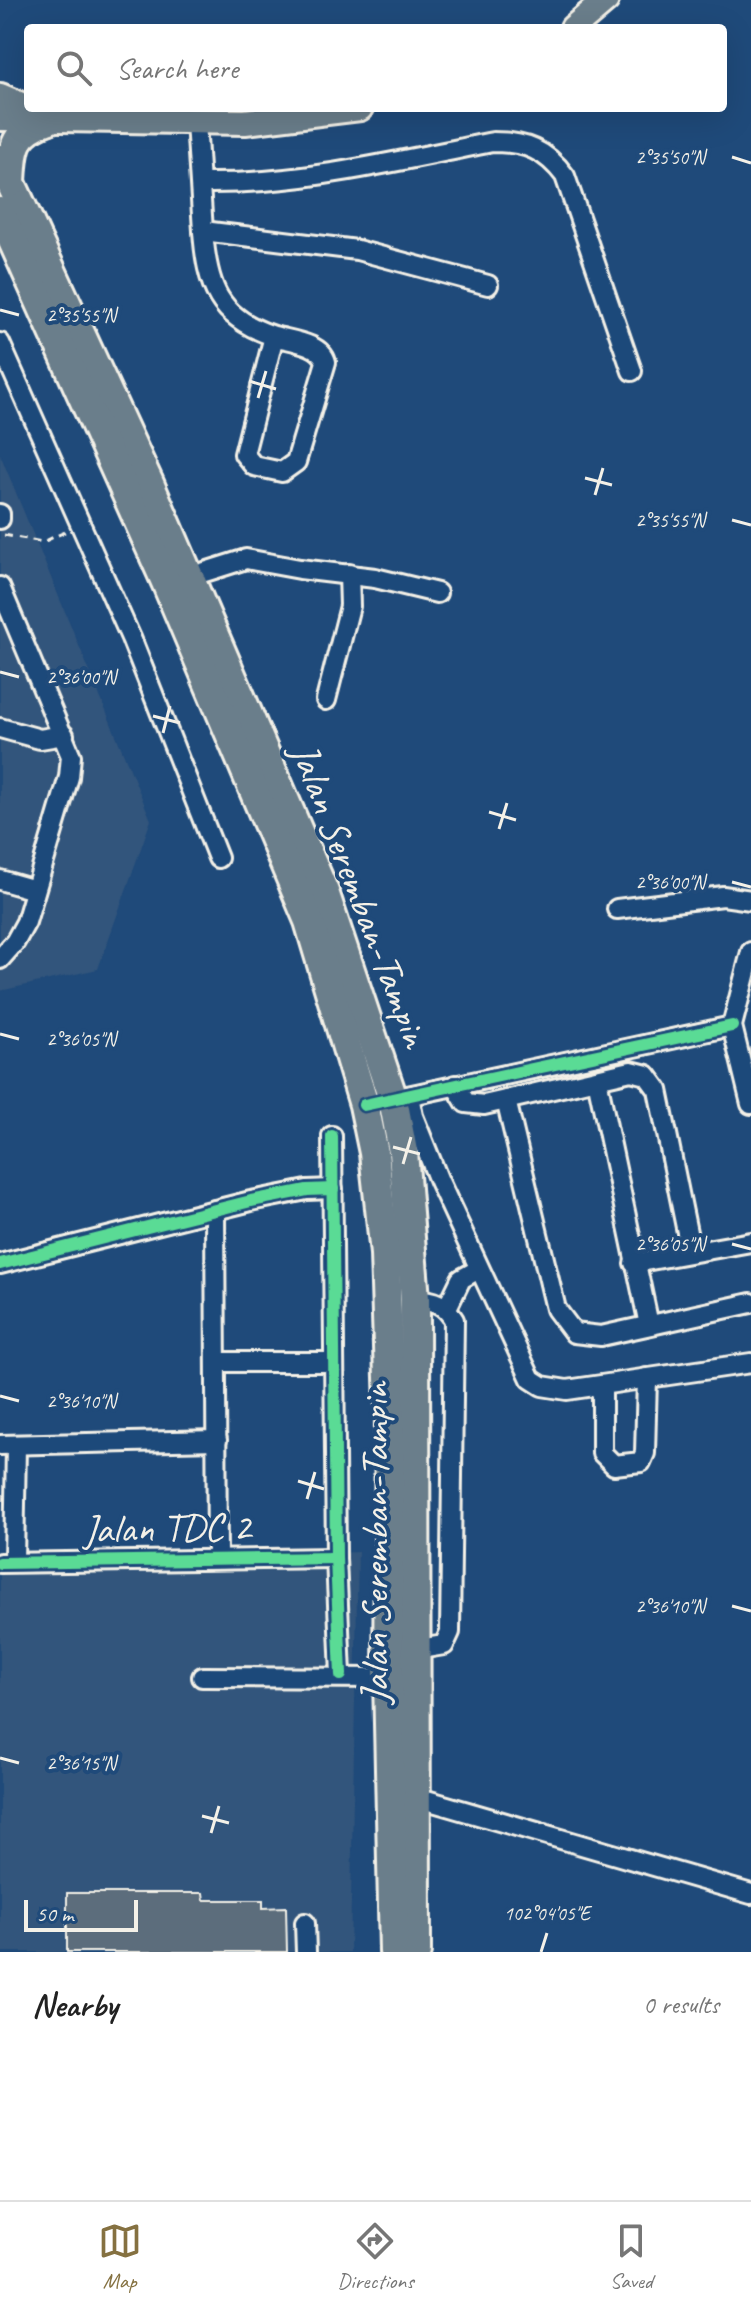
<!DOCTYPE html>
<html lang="en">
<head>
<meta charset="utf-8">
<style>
  body { margin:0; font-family:Caveat,sans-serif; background:#f6f6f6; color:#222 }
  .scale { position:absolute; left:24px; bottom:20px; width:114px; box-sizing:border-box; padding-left:8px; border:4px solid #f4f1e8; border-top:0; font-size:22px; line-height:28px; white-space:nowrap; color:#f4f1e8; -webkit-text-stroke:6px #1f4a7a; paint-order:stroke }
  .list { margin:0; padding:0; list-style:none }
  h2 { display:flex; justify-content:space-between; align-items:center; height:104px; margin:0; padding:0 32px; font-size:34px }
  h2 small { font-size:26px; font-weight:400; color:#767676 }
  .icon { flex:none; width:44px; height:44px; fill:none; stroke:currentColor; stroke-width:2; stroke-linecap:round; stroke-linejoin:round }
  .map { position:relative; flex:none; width:751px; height:1952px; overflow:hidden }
  .search { position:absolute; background:#fff; box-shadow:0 8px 32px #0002; left:24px; right:24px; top:24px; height:88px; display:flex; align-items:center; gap:20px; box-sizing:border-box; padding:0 28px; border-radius:8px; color:#767676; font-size:30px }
  .sheet { height:248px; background:#fff }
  nav { display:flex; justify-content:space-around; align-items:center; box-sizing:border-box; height:112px; border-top:2px solid #e0e0e0; background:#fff; font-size:22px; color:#767676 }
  nav a { display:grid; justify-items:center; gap:4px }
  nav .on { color:#857141 }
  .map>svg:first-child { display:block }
</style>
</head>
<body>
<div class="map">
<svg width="751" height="1952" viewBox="0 0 751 1952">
  <rect width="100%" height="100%" fill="#1f4a7a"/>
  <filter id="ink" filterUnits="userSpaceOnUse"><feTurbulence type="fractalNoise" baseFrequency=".0125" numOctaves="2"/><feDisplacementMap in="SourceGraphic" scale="16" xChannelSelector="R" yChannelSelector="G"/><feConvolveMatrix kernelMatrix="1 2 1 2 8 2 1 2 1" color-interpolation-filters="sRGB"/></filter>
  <g filter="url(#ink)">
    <g fill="#31547b">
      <path d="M 0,454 L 151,820 L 98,969 L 0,991 Z"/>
      <path d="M 358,1552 L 350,1952 L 0,1952 L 0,1564 Z"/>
    </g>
    <path fill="#5b6d7c" stroke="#f4f1e8" stroke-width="2" d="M 67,1893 L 203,1893 L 204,1900 L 263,1900 L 263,1908 L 286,1907 L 287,1952 L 67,1952 Z"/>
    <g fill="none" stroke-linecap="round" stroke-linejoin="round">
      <defs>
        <g id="minor">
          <path d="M 196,122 L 203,231 L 357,250 L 488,285"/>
          <path d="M 201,183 C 301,185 396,161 493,142 C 525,142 546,150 565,176 L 632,371"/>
          <path d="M 203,231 C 207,286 218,318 274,336 L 244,454 L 254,466 L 282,472 L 296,462 L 326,362 C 321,343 291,341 274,336"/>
          <path d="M 0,343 L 131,638 L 218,858"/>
          <path d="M 0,514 L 0,519"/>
          <path d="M 189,577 L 246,559 L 300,569 L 375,578 L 437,593"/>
          <path d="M 0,587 L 71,756 L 69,777 L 26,922 L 15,942 L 0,959"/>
          <path d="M 326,700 L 350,606 L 349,574"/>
          <path d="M 0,728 L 40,739 L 64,735"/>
          <path d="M 0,880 L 35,890"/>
          <path d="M 617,909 L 723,896 L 751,900"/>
          <path d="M 751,952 L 732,1026 L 751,1104"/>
          <path d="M 597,1079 L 649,1325"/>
          <path d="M 455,1085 L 466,1103 L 484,1105 L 631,1071 L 647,1075 L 658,1090 L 691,1252"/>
          <path d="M 409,1096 L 413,1116 L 439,1181 L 531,1379 L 542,1386 L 567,1390 L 751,1363"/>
          <path d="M 398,1098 L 732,1026"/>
          <path d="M 506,1100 L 556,1309 L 574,1333 L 601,1336 L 751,1303"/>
          <path d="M 332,1136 L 336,1558 L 341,1675"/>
          <path d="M 215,1210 L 217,1559"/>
          <path d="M 634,1263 L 751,1242"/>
          <path d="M 0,1264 L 251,1201 L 307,1190 L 333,1189"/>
          <path d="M 447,1308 L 461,1279 L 479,1269"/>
          <path d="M 218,1362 L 333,1362"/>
          <path d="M 602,1386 L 602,1453 L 614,1465 L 641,1462 L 645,1453 L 647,1378"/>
          <path d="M 0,1445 L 217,1440"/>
          <path d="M 14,1562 L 16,1445"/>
          <path d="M 0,1563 L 336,1558"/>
          <path d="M 414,1650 L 444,1645 L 450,1632 L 454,1320 C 445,1304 434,1300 415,1299"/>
          <path d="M 202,1677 L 388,1678"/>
          <path d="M 416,1797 L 751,1894"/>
          <path d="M 305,1923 L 306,1952"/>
        </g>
        <g id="major">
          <path d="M 573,28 L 606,0"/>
          <path d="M 0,118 L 245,122 L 360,108"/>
        </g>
        <g id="highway">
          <path d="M 0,98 L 49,119"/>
          <path d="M 0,159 L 148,481 L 324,892 L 393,1099 L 403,1152 L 415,1299 L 416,1952"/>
          <path d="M 11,182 C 13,146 13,132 49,119"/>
          <path d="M 0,212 L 166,582 L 309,921 L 364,1105 L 374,1153 L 385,1254 L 390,1408 L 388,1678 L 394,1952"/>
        </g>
      </defs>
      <use href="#minor" stroke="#f4f1e8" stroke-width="24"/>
      <use href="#major" stroke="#f4f1e8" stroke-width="30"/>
      <use href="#highway" stroke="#f4f1e8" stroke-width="34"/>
      <path stroke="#f4f1e8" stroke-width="3" stroke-dasharray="8 6" stroke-linecap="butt" d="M 4,535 L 43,542 L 65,532"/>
      <use href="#minor" stroke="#1f4a7a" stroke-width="18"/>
      <use href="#major" stroke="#6b7e8b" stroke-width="24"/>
      <use href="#highway" stroke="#6b7e8b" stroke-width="28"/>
      <defs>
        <g id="cycleway">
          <path d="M 364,1105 L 732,1026"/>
          <path d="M 332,1136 L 336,1558 L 341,1675"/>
          <path d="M 0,1264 L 251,1201 L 307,1190 L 333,1189"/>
          <path d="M 0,1563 L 336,1558"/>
        </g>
      </defs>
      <use href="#cycleway" stroke="#1f4a7a" stroke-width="17"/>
      <use href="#cycleway" stroke="#5adb95" stroke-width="12"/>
    </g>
  </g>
  <path fill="none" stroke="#f4f1e8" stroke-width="3" d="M 732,157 L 751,163M 0,310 L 19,315M 249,381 L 276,389M 258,398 L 266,371M 585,478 L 612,485M 595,495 L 603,468M 732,520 L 751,525M 0,672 L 19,677M 153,716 L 180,723M 163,733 L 170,706M 489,812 L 516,820M 499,829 L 507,803M 732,882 L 751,887M 0,1034 L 19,1039M 393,1147 L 420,1154M 403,1164 L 411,1137M 732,1244 L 751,1249M 0,1396 L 19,1401M 298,1481 L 324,1489M 307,1499 L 315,1472M 732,1606 L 751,1611M 0,1758 L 19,1763M 202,1816 L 229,1823M 211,1833 L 219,1806M 541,1952 L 547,1933"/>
  <g text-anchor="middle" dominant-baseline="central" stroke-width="8" stroke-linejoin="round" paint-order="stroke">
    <g font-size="40" fill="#f4f1e8" stroke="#1f4a7a">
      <text transform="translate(360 895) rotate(69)">Jalan Seremban-Tampin</text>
      <text transform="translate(167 1528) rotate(-1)">Jalan TDC 2</text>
      <text transform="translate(375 1543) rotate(-90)">Jalan Seremban-Tampin</text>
    </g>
  </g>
  <g font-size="20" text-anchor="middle" fill="#f4f1e8" stroke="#1f4a7a" stroke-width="8" stroke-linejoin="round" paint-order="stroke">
    <text x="670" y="164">2°35'50"N</text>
    <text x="81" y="322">2°35'55"N</text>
    <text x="670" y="527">2°35'55"N</text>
    <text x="81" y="684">2°36'00"N</text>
    <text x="670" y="889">2°36'00"N</text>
    <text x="81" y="1046">2°36'05"N</text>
    <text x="670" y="1251">2°36'05"N</text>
    <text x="81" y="1408">2°36'10"N</text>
    <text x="670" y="1613">2°36'10"N</text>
    <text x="81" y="1770">2°36'15"N</text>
    <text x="547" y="1920">102°04'05"E</text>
  </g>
</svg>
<div class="scale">50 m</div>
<div class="search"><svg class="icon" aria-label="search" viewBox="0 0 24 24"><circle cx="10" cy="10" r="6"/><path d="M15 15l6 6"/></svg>Search here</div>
</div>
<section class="sheet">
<h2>Nearby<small>0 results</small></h2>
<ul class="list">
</ul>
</section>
<nav>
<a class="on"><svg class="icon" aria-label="map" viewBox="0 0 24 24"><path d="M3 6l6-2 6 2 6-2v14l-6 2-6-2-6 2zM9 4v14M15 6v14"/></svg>Map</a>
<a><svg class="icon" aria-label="directions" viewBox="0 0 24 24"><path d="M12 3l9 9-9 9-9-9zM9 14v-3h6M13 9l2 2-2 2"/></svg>Directions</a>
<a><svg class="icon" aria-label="saved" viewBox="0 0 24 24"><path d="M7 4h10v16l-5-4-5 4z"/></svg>Saved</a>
</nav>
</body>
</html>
